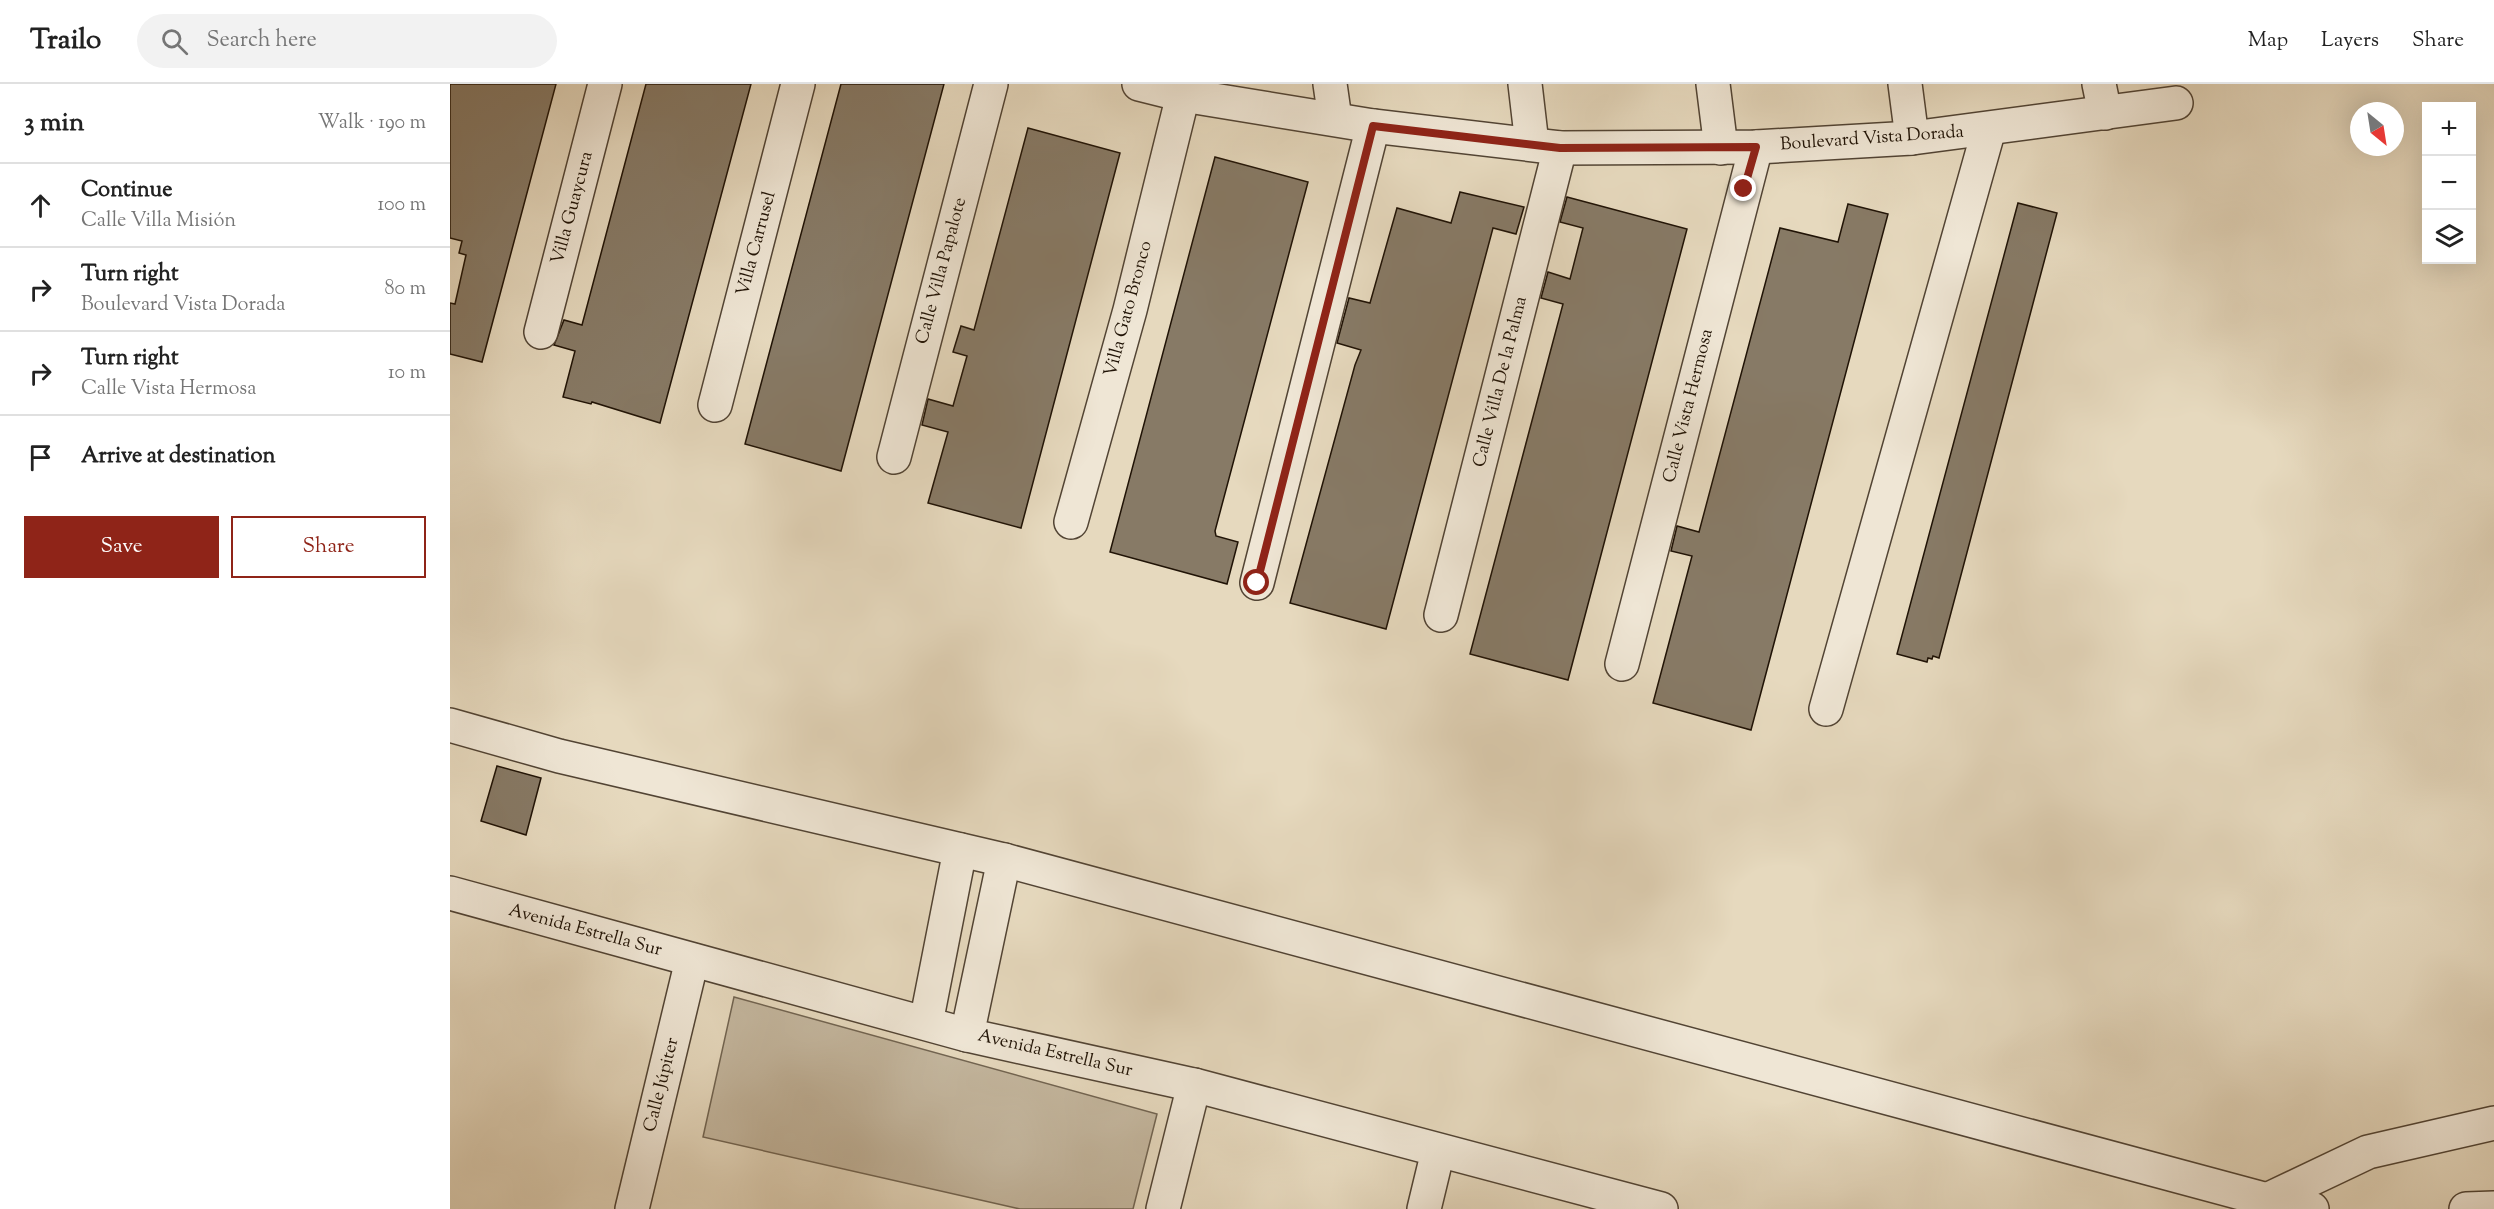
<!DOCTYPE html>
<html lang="en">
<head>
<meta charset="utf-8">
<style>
  body { margin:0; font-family:"Sorts Mill Goudy",serif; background:#f2f2f2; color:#222 }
  .controls { position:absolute; right:18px; top:18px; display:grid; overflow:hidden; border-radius:0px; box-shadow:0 6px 24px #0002 }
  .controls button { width:54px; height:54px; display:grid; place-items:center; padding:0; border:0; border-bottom:2px solid #e0e0e0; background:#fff; color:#222; font:30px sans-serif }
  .compass { position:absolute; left:1900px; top:18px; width:54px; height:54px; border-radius:50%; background:#fff; box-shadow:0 6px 24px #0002; rotate:150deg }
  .stop { position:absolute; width:18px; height:18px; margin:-14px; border:4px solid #8f2418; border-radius:50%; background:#fff }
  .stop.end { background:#8f2418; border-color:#fff; box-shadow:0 2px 6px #0008 }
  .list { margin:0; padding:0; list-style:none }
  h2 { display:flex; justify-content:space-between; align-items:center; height:78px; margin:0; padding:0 24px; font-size:26px }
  h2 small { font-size:20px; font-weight:400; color:#767676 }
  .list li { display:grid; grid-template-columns:39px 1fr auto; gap:18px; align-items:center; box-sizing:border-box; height:84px; padding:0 24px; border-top:2px solid #e0e0e0 }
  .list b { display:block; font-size:22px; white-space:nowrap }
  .list p { margin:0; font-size:20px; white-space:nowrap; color:#767676 }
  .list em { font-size:20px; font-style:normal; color:#767676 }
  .actions { display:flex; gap:12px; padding:18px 24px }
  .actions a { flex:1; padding:14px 0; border:2px solid #8f2418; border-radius:0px; text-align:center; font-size:21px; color:#8f2418 }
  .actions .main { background:#8f2418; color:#fff }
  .icon { flex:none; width:33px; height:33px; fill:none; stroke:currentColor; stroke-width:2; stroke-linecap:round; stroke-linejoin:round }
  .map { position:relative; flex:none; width:2044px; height:1125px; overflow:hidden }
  header { display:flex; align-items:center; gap:36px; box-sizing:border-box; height:84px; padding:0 30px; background:#fff; border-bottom:2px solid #e0e0e0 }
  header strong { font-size:28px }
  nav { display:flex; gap:33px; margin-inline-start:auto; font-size:21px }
  .search { width:420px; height:54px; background:#f2f2f2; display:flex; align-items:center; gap:15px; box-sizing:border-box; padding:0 21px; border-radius:33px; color:#767676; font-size:22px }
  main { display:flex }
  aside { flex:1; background:#fff }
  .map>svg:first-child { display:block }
</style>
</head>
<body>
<header>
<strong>Trailo</strong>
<div class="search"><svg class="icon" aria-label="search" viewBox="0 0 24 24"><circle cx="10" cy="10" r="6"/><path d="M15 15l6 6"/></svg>Search here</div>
<nav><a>Map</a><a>Layers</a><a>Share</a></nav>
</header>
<main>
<aside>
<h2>3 min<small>Walk · 190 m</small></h2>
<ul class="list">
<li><svg class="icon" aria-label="ahead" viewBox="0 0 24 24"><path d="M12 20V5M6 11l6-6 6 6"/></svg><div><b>Continue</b><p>Calle Villa Misión</p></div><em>100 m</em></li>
<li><svg class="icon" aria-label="right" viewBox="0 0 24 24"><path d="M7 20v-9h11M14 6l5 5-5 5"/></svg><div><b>Turn right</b><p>Boulevard Vista Dorada</p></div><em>80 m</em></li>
<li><svg class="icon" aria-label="right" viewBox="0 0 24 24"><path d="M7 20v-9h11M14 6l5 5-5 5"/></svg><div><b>Turn right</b><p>Calle Vista Hermosa</p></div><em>10 m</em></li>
<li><svg class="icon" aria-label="arrive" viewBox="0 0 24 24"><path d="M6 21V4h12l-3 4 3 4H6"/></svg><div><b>Arrive at destination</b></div></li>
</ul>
<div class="actions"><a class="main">Save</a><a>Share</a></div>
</aside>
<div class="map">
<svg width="2044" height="1125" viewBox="0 0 2044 1125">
  <rect width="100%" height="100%" fill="#e6d9be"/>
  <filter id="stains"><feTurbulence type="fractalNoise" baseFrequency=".00333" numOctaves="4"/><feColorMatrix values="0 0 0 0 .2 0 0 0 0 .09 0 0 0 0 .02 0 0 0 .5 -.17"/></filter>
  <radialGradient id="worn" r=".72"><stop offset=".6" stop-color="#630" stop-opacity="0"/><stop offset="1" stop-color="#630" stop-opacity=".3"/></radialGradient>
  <path fill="#c4b79f" stroke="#726552" stroke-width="1.5" d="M 284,913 L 707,1030 L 683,1125 L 570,1125 L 253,1053 Z"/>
  <g fill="#877a66" stroke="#201306" stroke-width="1.5">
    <path d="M 0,0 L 106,0 L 32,278 L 0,270 L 0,219 L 5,220 L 16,171 L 9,169 L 12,157 L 0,154 Z"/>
    <path d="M 196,0 L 301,0 L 210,339 L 142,318 L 141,320 L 113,313 L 125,267 L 104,261 L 114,236 L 132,241 Z"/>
    <path d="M 391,0 L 494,0 L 391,387 L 295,360 Z"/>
    <path d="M 578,44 L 670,69 L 571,444 L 478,419 L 498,348 L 472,341 L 478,315 L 503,322 L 517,272 L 503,268 L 511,242 L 524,246 Z"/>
    <path d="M 765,73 L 858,98 L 765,447 L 766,452 L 788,458 L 777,500 L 660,468 Z"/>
    <path d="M 1010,108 L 1074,123 L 1066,150 L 1043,144 L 936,545 L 840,519 L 905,281 L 911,266 L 887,259 L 899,214 L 920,219 L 947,124 L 1001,139 Z"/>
    <path d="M 1117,113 L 1237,145 L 1118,596 L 1020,570 L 1113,220 L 1091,214 L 1098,188 L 1120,195 L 1133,144 L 1110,138 Z"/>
    <path d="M 1568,119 L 1607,129 L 1489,574 L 1483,572 L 1482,575 L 1478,574 L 1477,578 L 1447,570 Z"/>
    <path d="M 1398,120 L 1438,130 L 1301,646 L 1203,619 L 1242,472 L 1221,467 L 1227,442 L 1249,448 L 1330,144 L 1388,158 Z"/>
    <path d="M 47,682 L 91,694 L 76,751 L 31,737 Z"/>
  </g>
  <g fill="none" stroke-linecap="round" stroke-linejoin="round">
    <defs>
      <g id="minor">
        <path d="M 689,0 L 733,11 L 923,42 L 1110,64 L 1306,63 L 1462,54 L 1726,19"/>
        <path d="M 880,0 L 885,35"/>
        <path d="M 1075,0 L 1082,60"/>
        <path d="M 1263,0 L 1271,64"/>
        <path d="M 1455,0 L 1462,54"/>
        <path d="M 1649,0 L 1655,29"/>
        <path d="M 91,248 L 155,0"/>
        <path d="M 265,321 L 348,0"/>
        <path d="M 444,373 L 541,0"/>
        <path d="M 621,438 L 680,226 L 733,11"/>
        <path d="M 807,499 L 923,42"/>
        <path d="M 991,531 L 1110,64"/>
        <path d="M 1172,580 L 1306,63"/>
        <path d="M 1376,625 L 1539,45"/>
        <path d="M 0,641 L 109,672 L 554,776 L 1817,1116 L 1862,1125"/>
        <path d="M 0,809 L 517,951 L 744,1001 L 1211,1125"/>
        <path d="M 476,939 L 510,766"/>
        <path d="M 517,951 L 554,776"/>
        <path d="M 1817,1116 L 1918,1068 L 2044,1039"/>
        <path d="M 182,1125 L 242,876"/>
        <path d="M 713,1125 L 744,1001"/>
        <path d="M 974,1125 L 988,1067"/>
        <path d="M 2016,1125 L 2044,1124"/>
      </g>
    </defs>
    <use href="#minor" stroke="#524434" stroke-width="36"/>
    <use href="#minor" stroke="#efe6d5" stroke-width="33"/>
  </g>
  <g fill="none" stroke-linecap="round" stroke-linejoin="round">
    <path stroke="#8f2418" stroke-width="8" d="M 807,499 L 923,42 L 1110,64 L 1306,63 L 1294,105"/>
  </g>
  <g text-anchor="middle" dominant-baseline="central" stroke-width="6" stroke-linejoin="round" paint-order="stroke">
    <g font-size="18" fill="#201306" stroke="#efe6d5">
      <text transform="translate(1422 55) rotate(-4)">Boulevard Vista Dorada</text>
      <text transform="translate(123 124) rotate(-75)">Villa Guaycura</text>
      <text transform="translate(307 160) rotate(-75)">Villa Carrusel</text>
      <text transform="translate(492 187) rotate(-75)">Calle Villa Papalote</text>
      <text transform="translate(679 225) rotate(-75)">Villa Gato Bronco</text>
      <text transform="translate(1051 298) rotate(-76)">Calle Villa De la Palma</text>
      <text transform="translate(1239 322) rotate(-76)">Calle Vista Hermosa</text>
      <text transform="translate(135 847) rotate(15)">Avenida Estrella Sur</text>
      <text transform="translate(605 970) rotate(13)">Avenida Estrella Sur</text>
      <text transform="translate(212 1001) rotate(-76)">Calle Júpiter</text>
    </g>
  </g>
  <rect width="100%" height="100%" filter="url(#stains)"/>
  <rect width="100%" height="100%" fill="url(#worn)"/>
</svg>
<div class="controls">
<button>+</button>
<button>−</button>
<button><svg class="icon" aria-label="layers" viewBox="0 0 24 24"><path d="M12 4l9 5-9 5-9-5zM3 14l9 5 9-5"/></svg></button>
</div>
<svg class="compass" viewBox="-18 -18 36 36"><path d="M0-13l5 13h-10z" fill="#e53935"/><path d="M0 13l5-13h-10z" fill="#767676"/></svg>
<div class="stop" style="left:807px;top:499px"></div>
<div class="stop end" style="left:1294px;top:105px"></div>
</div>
</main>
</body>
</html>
